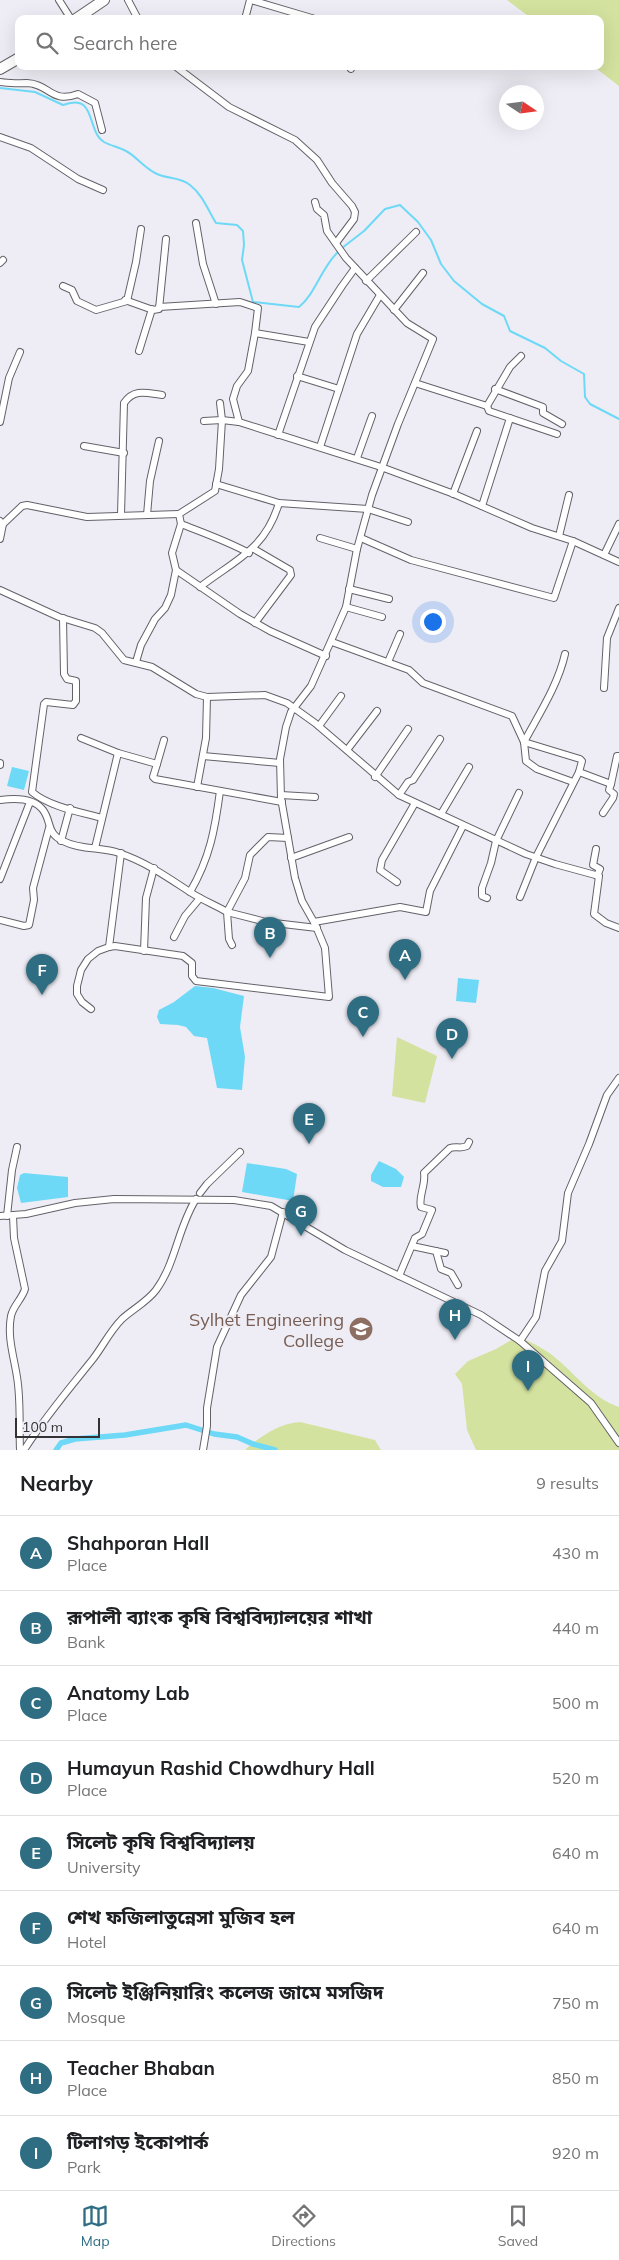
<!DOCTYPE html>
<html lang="en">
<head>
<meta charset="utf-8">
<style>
  body { margin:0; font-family:Mulish,"Noto Sans Bengali",sans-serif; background:#f6f6f6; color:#202124 }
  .compass { position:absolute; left:499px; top:85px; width:45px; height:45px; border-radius:50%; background:#fff; box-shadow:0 5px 20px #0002; rotate:103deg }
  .scale { position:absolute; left:15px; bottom:12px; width:85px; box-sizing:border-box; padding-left:5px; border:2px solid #333235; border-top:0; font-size:14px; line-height:18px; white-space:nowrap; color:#333235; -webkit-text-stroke:4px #eeedf5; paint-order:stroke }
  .you { position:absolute; left:432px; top:621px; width:18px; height:18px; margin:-12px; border:4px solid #fff; border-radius:50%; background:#1a73e8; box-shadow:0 0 0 8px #1a73e833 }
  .badge { display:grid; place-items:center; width:32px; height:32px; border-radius:50%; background:#2f6d83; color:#fff; font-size:16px; font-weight:700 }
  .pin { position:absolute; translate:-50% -41px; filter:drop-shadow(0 1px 2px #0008) }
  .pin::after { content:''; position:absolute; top:26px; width:18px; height:15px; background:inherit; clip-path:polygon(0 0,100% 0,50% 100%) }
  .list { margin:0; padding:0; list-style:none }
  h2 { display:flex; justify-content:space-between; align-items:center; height:65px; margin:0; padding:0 20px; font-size:21px }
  h2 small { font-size:16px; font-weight:400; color:#757577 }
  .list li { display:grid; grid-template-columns:32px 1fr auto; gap:15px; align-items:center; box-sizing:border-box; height:75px; padding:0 20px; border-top:1px solid #e0e0e0 }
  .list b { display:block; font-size:19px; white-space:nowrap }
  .list p { margin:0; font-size:16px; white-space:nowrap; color:#757577 }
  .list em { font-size:16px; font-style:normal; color:#757577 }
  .icon { flex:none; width:28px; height:28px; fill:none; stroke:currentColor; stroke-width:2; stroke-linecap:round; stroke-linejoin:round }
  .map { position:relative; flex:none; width:619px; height:1450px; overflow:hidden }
  .search { position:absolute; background:#fff; box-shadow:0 5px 20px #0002; left:15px; right:15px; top:15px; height:55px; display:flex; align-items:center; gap:12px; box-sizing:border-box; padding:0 18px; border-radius:10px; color:#757577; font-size:19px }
  .sheet { height:740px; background:#fff }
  nav { display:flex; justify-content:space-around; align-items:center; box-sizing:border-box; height:70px; border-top:1px solid #e0e0e0; background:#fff; font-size:14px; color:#757577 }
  nav a { display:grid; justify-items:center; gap:2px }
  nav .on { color:#2f6d83 }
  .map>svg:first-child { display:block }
</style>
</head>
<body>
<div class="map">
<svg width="619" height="1450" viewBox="0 0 619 1450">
  <rect width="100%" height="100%" fill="#eeedf5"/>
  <g fill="#d4e29f">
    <path d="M 507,0 L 619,0 L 619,86 L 593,66 L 600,66 L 600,19 L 532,19 Z"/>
    <path d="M 397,1037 L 437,1056 L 425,1103 L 392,1096 Z"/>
    <path d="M 518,1336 C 532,1343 546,1349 558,1360 C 577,1376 594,1399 619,1407 L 619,1450 L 476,1450 L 467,1430 L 462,1384 L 455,1374 L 468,1361 L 496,1349 Z"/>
    <path d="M 300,1422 L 375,1440 L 381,1450 L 245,1450 C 259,1437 280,1423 300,1422 Z"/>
  </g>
  <g fill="#6dd9f7">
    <path d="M 12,767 L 29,771 L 24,790 L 7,786 Z"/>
    <path d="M 458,978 L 479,980 L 476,1003 L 456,1001 Z"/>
    <path d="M 195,986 L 213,988 L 244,996 L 240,1027 L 245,1057 L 242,1090 L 217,1088 L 207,1038 L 194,1036 L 186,1027 L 178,1025 L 160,1024 L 157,1017 L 159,1010 L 174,1002 Z"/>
    <path d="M 379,1161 L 396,1169 L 404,1177 L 401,1187 L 383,1187 L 371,1181 L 371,1175 Z"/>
    <path d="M 247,1163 L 286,1169 L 297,1174 L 293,1201 L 242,1192 Z"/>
    <path d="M 24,1173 L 68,1177 L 68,1197 L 21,1203 L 17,1188 L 20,1175 Z"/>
  </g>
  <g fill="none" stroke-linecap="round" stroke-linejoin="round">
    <g stroke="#6dd9f7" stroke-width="2">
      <path d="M 0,88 L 35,92 L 63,105 C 97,92 86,131 104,142 C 111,146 119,147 126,151 C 136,156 144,168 157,174 C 168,179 180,177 190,185 C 202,194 208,210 216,223 L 237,225 L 243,231 L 244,245 L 242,260 L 253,302 L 299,307 C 316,293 321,268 338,252"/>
      <path d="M 342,248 L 364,231 L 385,209 L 400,205 L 418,222 L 431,240 L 441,264 L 454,281 L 482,304 L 504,316 L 510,331 L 545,348 L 561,361 L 584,374 L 585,397 L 590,404 L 619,419"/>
    </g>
    <path stroke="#6dd9f7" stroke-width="5.5" d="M 56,1450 L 61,1443 L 75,1439 L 125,1435 L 186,1425 L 214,1434 L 237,1437 L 253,1444 L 275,1450"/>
    <defs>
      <g id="minor">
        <path d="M 59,0 L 71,19"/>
        <path d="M 128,0 L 138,19"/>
        <path d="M 251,0 L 315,19"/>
        <path d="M 245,19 L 250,0"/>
        <path d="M 175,66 L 229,107 L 295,140 L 317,160 L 332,183 L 352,206 L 355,212 L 354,219 L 336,243"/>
        <path d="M 351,69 L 352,66"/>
        <path d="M 0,82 C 10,84 17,83 27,83 C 50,84 51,104 78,94 L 95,103 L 102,130"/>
        <path d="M 0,137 L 31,148 L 78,179 L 103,190"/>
        <path d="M 196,223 L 203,264 L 216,304"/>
        <path d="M 0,263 L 3,260"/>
        <path d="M 366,281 L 416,232"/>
        <path d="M 63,286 L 72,290 L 77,301 L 96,310 L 127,301 L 136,262 L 141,229"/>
        <path d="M 125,300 L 153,310 L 159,309 L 166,239"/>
        <path d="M 159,307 L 240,302 L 258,308 L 255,333 L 309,342"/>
        <path d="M 394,310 L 423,273"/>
        <path d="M 139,351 L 152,309"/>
        <path d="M 297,376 L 339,389"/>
        <path d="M 415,383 L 487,406 L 510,367 L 521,356"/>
        <path d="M 495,389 L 543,407 L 543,413 L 562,424"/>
        <path d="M 487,406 L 489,411 L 557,434"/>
        <path d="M 204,421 L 222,420 L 220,403"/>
        <path d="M 0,422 L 9,378 L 20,352"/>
        <path d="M 239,422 L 233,399 L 237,386 L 248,371 L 255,333"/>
        <path d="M 278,435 L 315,327 L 342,286 L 355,268"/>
        <path d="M 84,446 L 124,453"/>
        <path d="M 320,447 L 357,334 L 380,295"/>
        <path d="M 357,458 L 372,416"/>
        <path d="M 216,484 L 279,503 L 368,509 L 408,522"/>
        <path d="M 453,494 L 477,431"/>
        <path d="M 482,506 L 510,418"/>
        <path d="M 121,515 L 124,403 C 134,388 147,393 162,395"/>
        <path d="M 147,515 L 150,481 L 159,441"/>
        <path d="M 0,521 L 3,524 L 0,539"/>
        <path d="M 3,524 L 22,506 L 27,505 L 87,517 L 179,514"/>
        <path d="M 181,524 C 204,533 227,541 249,553"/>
        <path d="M 559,536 L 569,495"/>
        <path d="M 320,538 L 357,549"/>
        <path d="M 361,538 L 411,560 L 554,598 L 573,541"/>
        <path d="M 254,549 L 290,570 L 291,575 L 255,623"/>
        <path d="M 604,555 L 619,524"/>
        <path d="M 200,587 C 235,560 265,550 279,503"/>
        <path d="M 349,589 L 389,599"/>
        <path d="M 0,590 L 59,617 L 95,628 L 102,633 L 124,660 L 152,667 L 196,694 L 207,697 L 265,695 L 287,703 L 315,723 L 399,795 L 526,854 L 555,864 L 599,876 L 594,914 L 606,923 L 619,928"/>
        <path d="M 346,607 L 382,617"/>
        <path d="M 63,618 L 64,674 L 67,679 L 76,681 L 76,701 L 73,705 L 46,702 L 44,704 L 32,792 C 50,807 80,812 102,818"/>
        <path d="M 332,642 L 409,670 L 423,683 L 512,716 L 524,742 L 526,761 L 537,769 L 573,782"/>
        <path d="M 326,656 L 270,631 L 240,614 L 176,570 L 172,553 L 181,524 L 179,514 L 215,491 L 219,469 L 222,420 L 239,422 L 381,467 L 454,494 L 532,528 L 573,541 L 619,562"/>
        <path d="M 136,662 L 141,645 L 155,619 L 165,608 L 171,595 L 176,570"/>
        <path d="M 388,662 L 400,634"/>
        <path d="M 604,688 L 607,638 L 619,608"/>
        <path d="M 319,726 L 341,696"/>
        <path d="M 81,738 L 118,753"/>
        <path d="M 524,742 C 539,714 558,685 565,654"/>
        <path d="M 524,742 L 580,759 L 582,761 L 579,772"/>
        <path d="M 347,750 L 377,711"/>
        <path d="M 203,756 L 280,763"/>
        <path d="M 157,764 L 153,777 L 155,779 L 282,802"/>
        <path d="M 0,765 L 0,763"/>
        <path d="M 375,777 L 408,729"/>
        <path d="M 197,787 L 206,738 L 207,697"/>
        <path d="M 281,795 L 315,797"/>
        <path d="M 399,795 L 408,782 L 413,780 L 440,739"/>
        <path d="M 0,800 C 14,798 34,798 43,810 C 52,822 46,833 63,841 C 80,850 102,847 119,853 C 146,862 167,877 190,892 C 202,900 215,905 227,912 L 229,939 L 232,945"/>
        <path d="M 603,813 L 613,798 L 614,794 L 609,790 L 611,784"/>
        <path d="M 441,814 L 469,767"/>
        <path d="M 288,838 L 268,837 L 250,855 L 245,878 L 227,912 L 266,922 L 317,928"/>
        <path d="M 61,841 L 70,808"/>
        <path d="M 95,848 L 118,753 L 157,764 L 164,740"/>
        <path d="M 596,849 L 593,865 L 600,869 L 597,876"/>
        <path d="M 291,858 L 349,837"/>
        <path d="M 0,879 L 30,802"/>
        <path d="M 397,882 L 380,870 L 382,860 L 415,803"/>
        <path d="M 190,892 C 210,858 215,829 220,791"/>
        <path d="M 520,897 L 536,857 L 579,772 L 611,784 L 617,756 L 619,756"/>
        <path d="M 487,898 L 482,896 L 482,888 L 491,863 L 496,841 L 519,793"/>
        <path d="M 0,920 L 24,926 L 29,925 L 34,900 L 33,888 L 49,828"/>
        <path d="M 314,922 L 400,907 L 426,912 L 430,891 L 463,826"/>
        <path d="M 174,937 L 185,916 L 200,898"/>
        <path d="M 109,947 L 121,853"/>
        <path d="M 144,951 L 146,898 L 154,868"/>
        <path d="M 91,1009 L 82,1002 L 77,994 L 77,986 L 81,970 L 88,959 L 98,951 L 109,947 L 115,946 L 183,956 L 192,963 L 192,976 L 196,981 L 329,997 L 325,948 L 315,924 L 302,901 L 295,878 L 281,798 L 280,759 L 286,727 L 291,712 L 311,686 L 346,607 L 357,549 L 372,495 L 398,424 L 433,339 L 407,323 L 346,258 L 327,231 L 324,215 L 317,209 L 315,202"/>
        <path d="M 200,1193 L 207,1184 L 240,1152"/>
        <path d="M 0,1216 L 26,1214 L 75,1203 L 114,1199 L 234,1200 L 271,1206 L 345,1250 L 481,1315 L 520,1341 L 591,1403 L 619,1443"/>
        <path d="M 7,1216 L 12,1170 L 17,1147"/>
        <path d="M 13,1216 L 14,1238 L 25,1289 C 22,1299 13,1306 11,1316 C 7,1337 14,1357 17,1377 C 21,1401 19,1426 20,1450"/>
        <path d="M 412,1246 L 445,1253"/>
        <path d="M 436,1251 L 441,1269 L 451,1273 L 458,1285"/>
        <path d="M 399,1276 L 415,1238 L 422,1234 L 432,1210 L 421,1207 C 418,1197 426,1185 424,1173 L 450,1148 C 456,1146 461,1149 467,1146 L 469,1142"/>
        <path d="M 520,1341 L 536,1317 L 545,1271 L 562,1241 L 568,1193 L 589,1144 L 607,1095 L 619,1078"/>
        <path d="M 24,1450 C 45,1417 69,1389 93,1359 C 103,1346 110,1331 122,1319 C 133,1309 147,1302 156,1290 C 176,1263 178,1227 196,1199"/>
        <path d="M 203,1450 L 207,1426 L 207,1408 L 217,1347 L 241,1295 L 271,1257 L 283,1212"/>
      </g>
      <g id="primary">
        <path d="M 76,19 L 104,0"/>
        <path d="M 0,69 L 19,58"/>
      </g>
    </defs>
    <use href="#minor" stroke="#646269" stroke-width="8"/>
    <use href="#primary" stroke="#646269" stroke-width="12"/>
    <use href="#minor" stroke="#fff" stroke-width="6"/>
    <use href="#primary" stroke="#fff" stroke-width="10"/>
  </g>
  <defs>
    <symbol id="university-disc" viewBox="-11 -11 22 22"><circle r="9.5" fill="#8d6e63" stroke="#eeedf5"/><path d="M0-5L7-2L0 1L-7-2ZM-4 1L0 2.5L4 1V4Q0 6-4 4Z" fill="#fff"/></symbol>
  </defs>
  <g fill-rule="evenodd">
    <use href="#university-disc" x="347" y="1315" width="28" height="28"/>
  </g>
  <g text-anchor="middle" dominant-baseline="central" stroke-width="4" stroke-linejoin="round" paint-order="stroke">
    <g font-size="18" fill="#785e54" stroke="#eeedf5" text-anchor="end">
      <text x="344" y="1319">Sylhet Engineering<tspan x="344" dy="21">College</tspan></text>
    </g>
  </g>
</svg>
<svg class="compass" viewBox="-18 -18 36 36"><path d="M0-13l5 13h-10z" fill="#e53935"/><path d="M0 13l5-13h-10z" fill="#757577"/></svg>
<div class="scale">100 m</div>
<div class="you"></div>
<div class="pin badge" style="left:405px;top:980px">A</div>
<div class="pin badge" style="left:270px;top:958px">B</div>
<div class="pin badge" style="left:363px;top:1037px">C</div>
<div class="pin badge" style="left:452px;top:1059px">D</div>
<div class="pin badge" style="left:309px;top:1144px">E</div>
<div class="pin badge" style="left:42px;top:995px">F</div>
<div class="pin badge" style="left:301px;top:1236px">G</div>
<div class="pin badge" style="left:455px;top:1340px">H</div>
<div class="pin badge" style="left:528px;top:1391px">I</div>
<div class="search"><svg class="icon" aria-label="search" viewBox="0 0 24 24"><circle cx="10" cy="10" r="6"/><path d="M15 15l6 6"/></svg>Search here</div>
</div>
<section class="sheet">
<h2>Nearby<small>9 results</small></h2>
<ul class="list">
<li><span class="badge">A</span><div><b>Shahporan Hall</b><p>Place</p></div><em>430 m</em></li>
<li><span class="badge">B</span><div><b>রূপালী ব্যাংক কৃষি বিশ্ববিদ্যালয়ের শাখা</b><p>Bank</p></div><em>440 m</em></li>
<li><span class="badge">C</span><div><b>Anatomy Lab</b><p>Place</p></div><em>500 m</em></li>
<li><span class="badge">D</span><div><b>Humayun Rashid Chowdhury Hall</b><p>Place</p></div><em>520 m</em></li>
<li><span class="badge">E</span><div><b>সিলেট কৃষি বিশ্ববিদ্যালয়</b><p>University</p></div><em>640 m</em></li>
<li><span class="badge">F</span><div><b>শেখ ফজিলাতুন্নেসা মুজিব হল</b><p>Hotel</p></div><em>640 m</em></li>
<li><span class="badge">G</span><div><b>সিলেট ইঞ্জিনিয়ারিং কলেজ জামে মসজিদ</b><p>Mosque</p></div><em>750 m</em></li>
<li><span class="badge">H</span><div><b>Teacher Bhaban</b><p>Place</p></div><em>850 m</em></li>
<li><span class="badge">I</span><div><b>টিলাগড় ইকোপার্ক</b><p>Park</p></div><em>920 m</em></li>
</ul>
</section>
<nav>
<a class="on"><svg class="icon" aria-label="map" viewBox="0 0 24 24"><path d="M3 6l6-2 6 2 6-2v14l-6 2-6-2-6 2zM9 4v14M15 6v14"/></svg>Map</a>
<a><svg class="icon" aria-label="directions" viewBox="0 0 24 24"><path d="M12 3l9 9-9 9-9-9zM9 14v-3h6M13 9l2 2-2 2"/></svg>Directions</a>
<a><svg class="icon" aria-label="saved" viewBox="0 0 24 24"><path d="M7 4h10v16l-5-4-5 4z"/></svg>Saved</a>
</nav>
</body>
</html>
